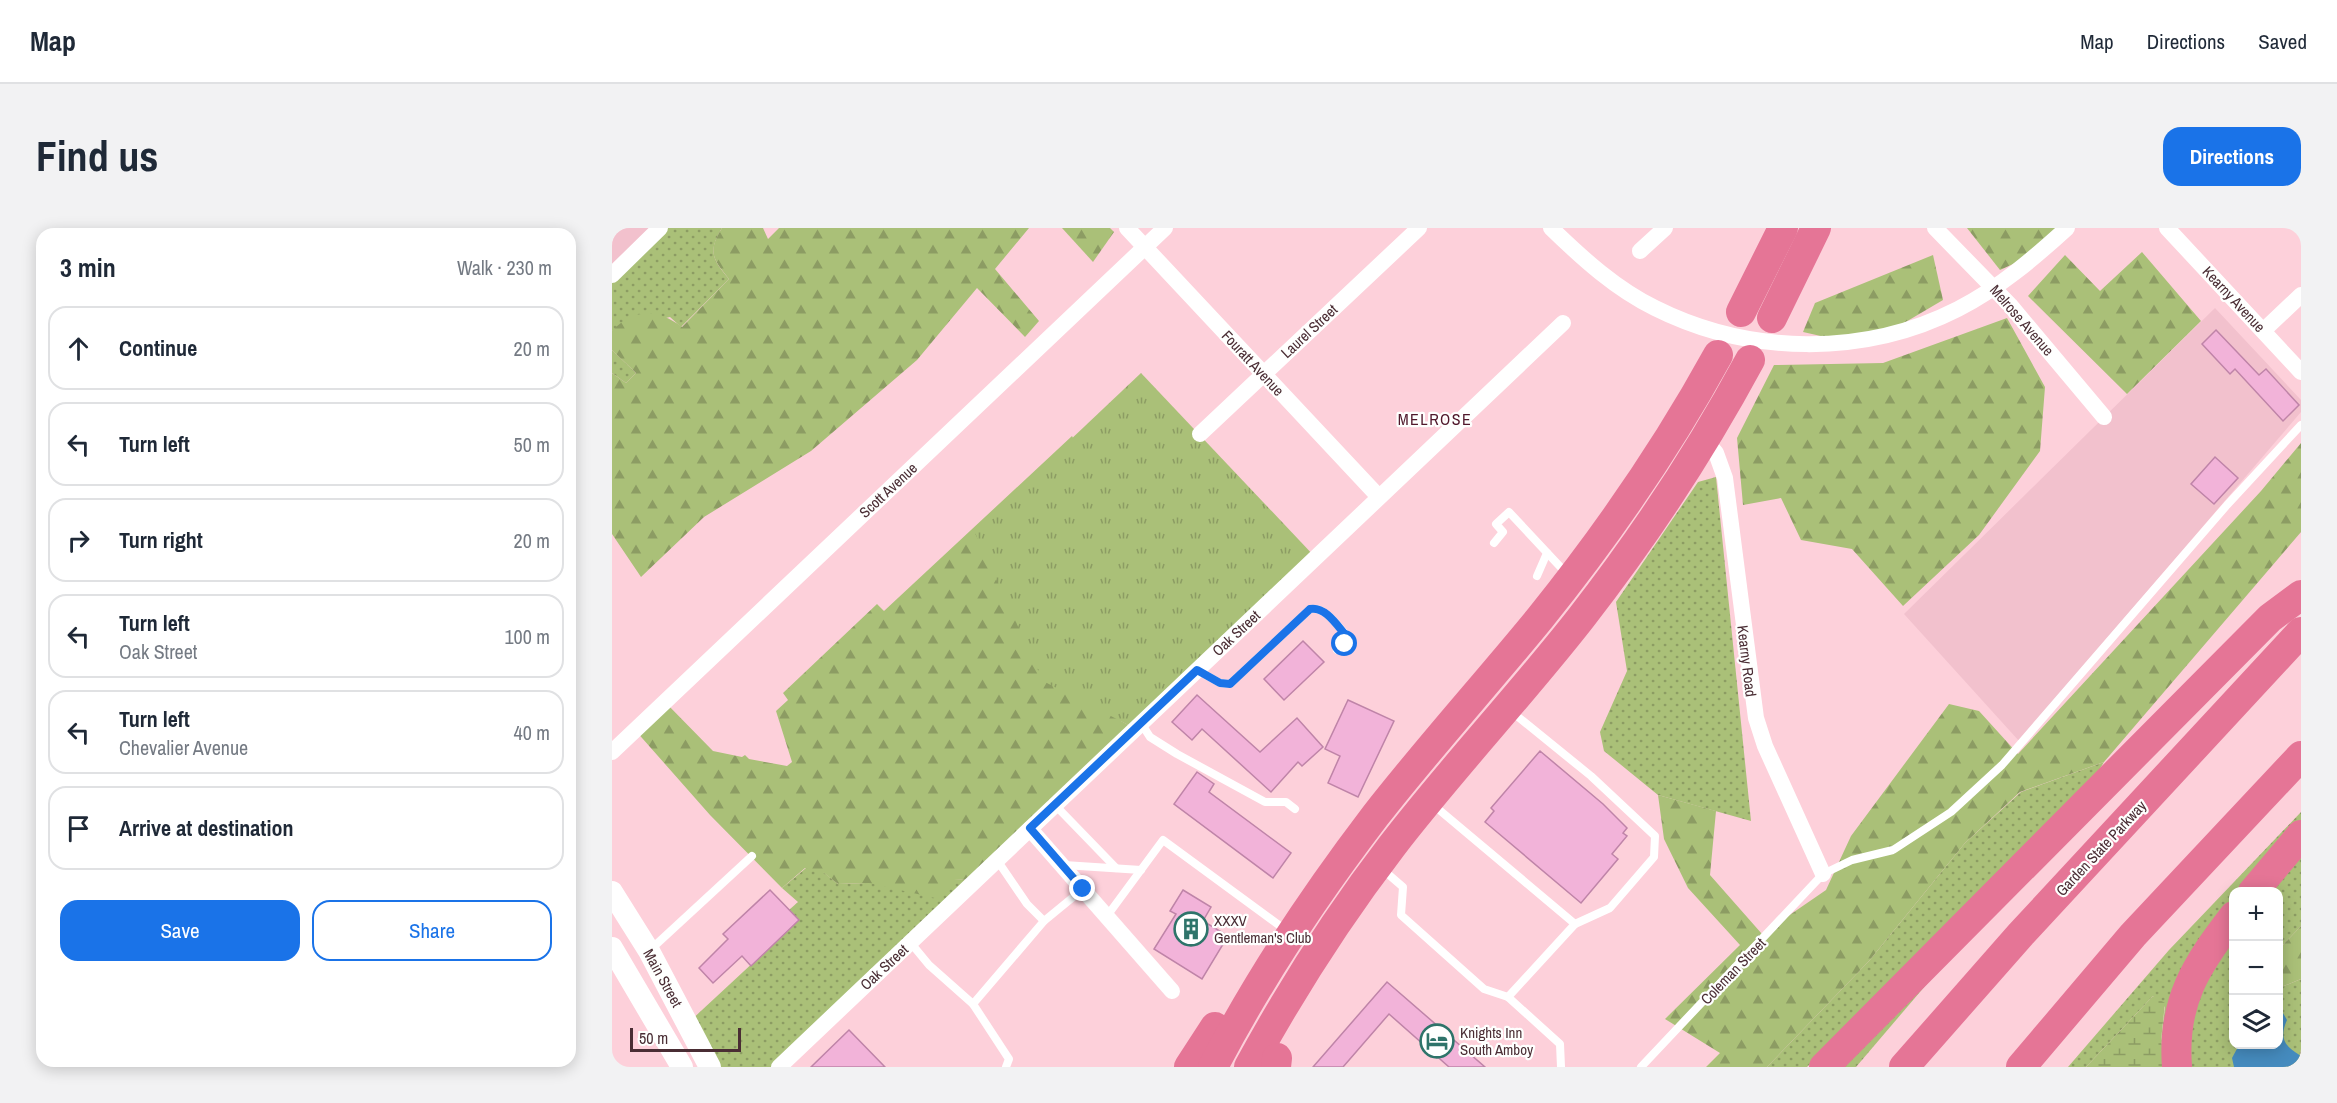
<!DOCTYPE html>
<html lang="en">
<head>
<meta charset="utf-8">
<style>
  body { margin:0; font-family:"Archivo Narrow",sans-serif; background:#f2f2f3; color:#1f2937 }
  .controls { position:absolute; right:18px; bottom:18px; display:grid; overflow:hidden; border-radius:12px; box-shadow:0 3px 15px #0003 }
  .controls button { width:54px; height:54px; display:grid; place-items:center; padding:0; border:0; border-bottom:2px solid #e0e1e3; background:#fff; color:#1f2937; font:30px sans-serif }
  .scale { position:absolute; left:18px; bottom:15px; width:111px; box-sizing:border-box; padding-left:6px; border:3px solid #4a2d34; border-top:0; font-size:16px; line-height:21px; white-space:nowrap; color:#4a2d34; -webkit-text-stroke:4px #fefffe; paint-order:stroke }
  .stop { position:absolute; width:18px; height:18px; margin:-14px; border:4px solid #1a73e8; border-radius:50%; background:#fff }
  .stop.end { background:#1a73e8; border-color:#fff; box-shadow:0 2px 6px #0008 }
  .list { margin:0; padding:0; list-style:none }
  h2 { display:flex; justify-content:space-between; align-items:center; height:78px; margin:0; padding:0 24px; font-size:26px }
  h2 small { font-size:20px; font-weight:400; color:#747a83 }
  .list li { display:grid; grid-template-columns:39px 1fr auto; gap:18px; align-items:center; box-sizing:border-box; height:84px; margin:0 12px 12px; padding:0 12px; border:2px solid #e0e1e3; border-radius:18px }
  .list b { display:block; font-size:22px; white-space:nowrap }
  .list p { margin:0; font-size:20px; white-space:nowrap; color:#747a83 }
  .list em { font-size:20px; font-style:normal; color:#747a83 }
  .actions { display:flex; gap:12px; padding:18px 24px }
  .actions a { flex:1; padding:14px 0; border:2px solid #1a73e8; border-radius:18px; text-align:center; font-size:21px; color:#1a73e8 }
  .actions .main { background:#1a73e8; color:#fff }
  .icon { flex:none; width:33px; height:33px; fill:none; stroke:currentColor; stroke-width:2; stroke-linecap:round; stroke-linejoin:round }
  .map { position:relative; flex:none; width:1689px; height:839px; overflow:hidden; border-radius:18px }
  header { display:flex; align-items:center; gap:36px; box-sizing:border-box; height:84px; padding:0 30px; background:#fff; border-bottom:2px solid #e0e1e3 }
  header strong { font-size:28px }
  nav { display:flex; gap:33px; margin-inline-start:auto; font-size:21px }
  .intro { display:flex; align-items:center; justify-content:space-between; box-sizing:border-box; height:144px; padding:0 36px }
  h1 { margin:0; font-size:42px }
  .button { padding:15px 27px; border-radius:18px; background:#1a73e8; color:#fff; font-size:21px; font-weight:700 }
  main { display:flex; gap:36px; padding:0 36px }
  aside { flex:1; background:#fff; border-radius:18px; box-shadow:0 3px 15px #0003 }
  .map>svg:first-child { display:block }
</style>
</head>
<body>
<header>
<strong>Map</strong>
<nav><a>Map</a><a>Directions</a><a>Saved</a></nav>
</header>
<div class="intro"><h1>Find us</h1><a class="button">Directions</a></div>
<main>
<aside>
<h2>3 min<small>Walk · 230 m</small></h2>
<ul class="list">
<li><svg class="icon" aria-label="ahead" viewBox="0 0 24 24"><path d="M12 20V5M6 11l6-6 6 6"/></svg><div><b>Continue</b></div><em>20 m</em></li>
<li><svg class="icon" aria-label="left" viewBox="0 0 24 24"><path d="M17 20v-9H6M10 6l-5 5 5 5"/></svg><div><b>Turn left</b></div><em>50 m</em></li>
<li><svg class="icon" aria-label="right" viewBox="0 0 24 24"><path d="M7 20v-9h11M14 6l5 5-5 5"/></svg><div><b>Turn right</b></div><em>20 m</em></li>
<li><svg class="icon" aria-label="left" viewBox="0 0 24 24"><path d="M17 20v-9H6M10 6l-5 5 5 5"/></svg><div><b>Turn left</b><p>Oak Street</p></div><em>100 m</em></li>
<li><svg class="icon" aria-label="left" viewBox="0 0 24 24"><path d="M17 20v-9H6M10 6l-5 5 5 5"/></svg><div><b>Turn left</b><p>Chevalier Avenue</p></div><em>40 m</em></li>
<li><svg class="icon" aria-label="arrive" viewBox="0 0 24 24"><path d="M6 21V4h12l-3 4 3 4H6"/></svg><div><b>Arrive at destination</b></div></li>
</ul>
<div class="actions"><a class="main">Save</a><a>Share</a></div>
</aside>
<div class="map">
<svg width="1689" height="839" viewBox="0 0 1689 839">
  <defs>
    <pattern id="grass-dots" width="8" height="8" patternUnits="userSpaceOnUse" patternTransform="scale(1.5)"><rect width="8" height="8" fill="#aac078"/><path d="M2 2h.1M6 6h.1" fill="none" stroke="#8c9c63" stroke-width="1.8" stroke-linecap="round"/></pattern>
    <pattern id="forest-firs" width="22" height="20" patternUnits="userSpaceOnUse" patternTransform="scale(1.5)"><rect width="22" height="20" fill="#aac078"/><path d="M5 1l3.5 6h-7zM16 11l3.5 6h-7z" fill="#8c9c63"/></pattern>
    <pattern id="wetland-marsh" width="20" height="14" patternUnits="userSpaceOnUse" patternTransform="scale(1.5)"><rect width="20" height="14" fill="#aac078"/><path d="M1 5h8M5 5V1M11 12h8M15 12V8" fill="none" stroke="#8c9c63"/></pattern>
    <pattern id="park-tufts" width="24" height="20" patternUnits="userSpaceOnUse" patternTransform="scale(1.5)"><rect width="24" height="20" fill="#aac078"/><path d="M3 7l-1-3M5 7V3M7 7l1-3M15 17l-1-3M17 17v-4M19 17l1-3" fill="none" stroke="#8c9c63"/></pattern>
  </defs>
  <rect width="100%" height="100%" fill="#fdd0da"/>
  <g fill="#f2c1cd">
    <path d="M 0,0 L 50,0 L 0,47 Z"/>
    <path d="M 1603,80 L 1689,172 L 1689,184 L 1407,513 L 1292,386 Z"/>
  </g>
  <g fill="url(#grass-dots)">
    <path d="M 48,0 L 110,0 C 96,23 100,31 117,51 L 69,99 L 58,89 L 0,103 L 0,47 Z"/>
    <path d="M 0,106 L 0,122 L 24,145 L 14,155 L 0,145 Z"/>
    <path d="M 1104,249 L 1139,593 L 1046,567 L 992,523 L 988,504 L 1015,443 L 1004,374 L 1086,254 Z"/>
    <path d="M 1492,534 L 1480,554 L 1195,839 L 1155,839 L 1257,733 L 1353,615 L 1409,564 Z"/>
    <path d="M 1689,584 L 1689,595 L 1632,663 L 1622,664 L 1621,677 L 1554,837 L 1549,813 L 1553,779 L 1541,768 L 1474,839 L 1456,839 L 1557,722 Z"/>
    <path d="M 1689,620 L 1689,698 L 1667,721 L 1666,664 L 1653,664 Z"/>
    <path d="M 200,635 L 226,656 L 364,651 L 167,839 L 98,839 L 76,795 L 187,692 L 177,682 L 186,674 L 170,660 Z"/>
    <path d="M 1621,702 L 1622,816 L 1666,816 L 1667,760 L 1689,751 L 1689,839 L 1574,839 L 1575,791 Z"/>
    <path d="M 1331,737 L 1244,839 L 1223,839 Z"/>
  </g>
  <g fill="url(#forest-firs)">
    <path d="M 110,0 L 151,0 L 156,11 L 167,0 L 417,0 L 383,41 L 427,93 L 413,109 L 365,60 L 305,132 L 199,223 L 92,289 L 29,349 L 0,306 L 0,145 L 14,155 L 24,145 L 0,122 L 0,103 C 22,80 46,81 70,99 L 117,51 C 101,31 95,24 110,0 Z"/>
    <path d="M 450,0 L 498,0 L 502,4 L 481,34 Z"/>
    <path d="M 1355,0 L 1447,0 L 1432,22 L 1388,42 Z"/>
    <path d="M 1530,24 L 1589,93 L 1515,166 L 1416,68 L 1453,27 L 1488,63 Z"/>
    <path d="M 1321,27 L 1331,72 L 1253,118 L 1191,104 L 1203,75 Z"/>
    <path d="M 1395,90 L 1433,159 L 1428,223 L 1367,307 L 1291,378 L 1240,321 L 1189,312 L 1169,270 L 1131,277 L 1125,210 L 1162,137 L 1271,135 Z"/>
    <path d="M 460,208 L 486,257 L 509,493 L 524,501 L 364,651 L 342,652 L 323,670 L 257,655 L 226,656 L 212,645 L 193,640 L 170,660 L 98,587 L 23,502 L 53,474 L 101,523 L 130,529 L 133,527 L 137,531 L 175,538 L 180,534 L 164,483 L 176,472 L 171,465 L 265,376 L 272,383 Z"/>
    <path d="M 1689,215 L 1689,304 L 1492,534 L 1408,564 L 1353,615 L 1257,733 L 1155,839 L 1094,839 L 1108,825 L 1053,791 L 1128,717 L 1076,660 L 1052,611 L 1046,567 L 1104,583 L 1098,647 L 1150,706 L 1214,662 L 1239,608 L 1337,476 L 1367,483 L 1406,526 L 1649,263 Z"/>
    <path d="M 1689,698 L 1689,751 L 1667,760 L 1667,721 Z"/>
  </g>
  <path fill="url(#wetland-marsh)" d="M 1541,768 L 1553,775 L 1549,813 L 1555,839 L 1474,839 Z"/>
  <path fill="url(#park-tufts)" d="M 529,145 L 704,330 L 524,501 L 431,453 L 362,303 Z"/>
  <path fill="#458bbe" d="M 1667,778 L 1675,792 C 1667,810 1672,818 1689,828 L 1689,839 L 1622,839 L 1620,830 L 1627,817 L 1666,816 Z"/>
  <g fill="#f2b3d9" stroke="#bf84a8" stroke-width="1.5">
    <path d="M 1604,102 L 1647,147 L 1654,141 L 1687,177 L 1671,193 L 1623,141 L 1618,146 L 1590,116 Z"/>
    <path d="M 1603,229 L 1626,250 L 1602,276 L 1579,256 Z"/>
    <path d="M 691,413 L 712,434 L 672,472 L 652,451 Z"/>
    <path d="M 585,467 L 648,524 L 685,490 L 711,519 L 690,538 L 686,534 L 659,564 L 590,501 L 580,512 L 560,494 Z"/>
    <path d="M 736,472 L 782,493 L 746,569 L 716,555 L 728,528 L 713,521 Z"/>
    <path d="M 928,523 L 991,576 L 1015,600 L 1011,605 L 1015,608 L 1000,626 L 1006,631 L 969,675 L 873,594 L 882,583 L 879,580 Z"/>
    <path d="M 585,544 L 602,556 L 597,564 L 679,625 L 661,650 L 562,576 Z"/>
    <path d="M 158,662 L 187,692 L 139,738 L 130,728 L 101,755 L 87,740 L 116,711 L 111,706 Z"/>
    <path d="M 571,662 L 599,679 L 591,693 L 616,708 L 590,751 L 542,721 L 564,686 L 558,683 Z"/>
    <path d="M 775,754 L 873,839 L 837,839 L 777,786 L 731,839 L 701,839 Z"/>
    <path d="M 237,802 L 273,839 L 199,839 Z"/>
  </g>
  <g fill="none" stroke-linecap="round" stroke-linejoin="round">
    <g stroke="#fff" stroke-width="8">
      <path d="M 882,315 L 891,304 L 884,296 L 897,284 L 955,346"/>
      <path d="M 925,348 L 935,325"/>
      <path d="M 585,442 L 608,455 L 618,456 L 698,381 C 714,378 726,399 737,410 L 725,422"/>
      <path d="M 900,484 L 979,548 L 1043,608 L 1042,629 L 998,680 L 963,696"/>
      <path d="M 529,495 L 538,509 L 565,526 L 653,574 L 674,574 L 683,581"/>
      <path d="M 819,575 L 963,696 L 896,769"/>
      <path d="M 443,577 L 504,640"/>
      <path d="M 452,637 L 529,642"/>
      <path d="M 769,640 L 791,659 L 789,687 L 872,761 L 896,769 L 948,816 L 949,839"/>
      <path d="M 495,688 L 551,612 L 675,703"/>
      <path d="M 432,693 L 471,661"/>
      <path d="M 298,714 L 317,737 L 361,776 L 432,693 L 415,676 L 385,632"/>
      <path d="M 37,723 L 140,628"/>
      <path d="M 361,776 L 397,831 L 394,839"/>
      <path d="M 1029,839 L 1211,646 L 1240,632 L 1281,622 L 1339,584 L 1390,537 L 1615,277 L 1689,197"/>
    </g>
    <g stroke="#fff" stroke-width="16">
      <path d="M 515,0 L 767,269"/>
      <path d="M 939,0 C 971,31 1004,61 1043,80 C 1137,127 1252,129 1346,81 C 1387,60 1421,31 1455,0"/>
      <path d="M 1323,0 L 1398,77 L 1492,189"/>
      <path d="M 1555,0 L 1689,144"/>
      <path d="M 1028,23 L 1053,0"/>
      <path d="M 0,47 L 48,0"/>
      <path d="M 1652,102 L 1689,67"/>
      <path d="M 588,206 L 807,0"/>
      <path d="M 1093,212 L 1104,225 L 1113,250 L 1144,490 L 1153,518 L 1211,646"/>
      <path d="M 0,524 L 553,0"/>
      <path d="M 418,601 L 560,763"/>
      <path d="M 167,839 L 951,95"/>
    </g>
    <g stroke="#fff" stroke-width="22">
      <path d="M 0,664 L 37,723 L 98,839"/>
      <path d="M 0,720 L 70,839"/>
    </g>
    <g stroke="#e57596" stroke-width="30">
      <path d="M 1129,84 L 1171,0"/>
      <path d="M 1160,90 L 1204,0"/>
      <path d="M 1641,664 L 1689,607"/>
      <path d="M 577,839 L 603,799"/>
      <path d="M 601,839 C 647,750 702,668 763,588 C 816,520 874,456 928,390 C 994,308 1055,220 1106,127"/>
      <path d="M 637,839 C 679,762 727,687 780,618 C 840,540 908,468 969,390 C 1032,309 1089,223 1138,132"/>
      <path d="M 664,839 L 665,830"/>
      <path d="M 1212,839 L 1658,390 L 1689,367"/>
      <path d="M 1292,839 L 1409,706 L 1689,404"/>
      <path d="M 1409,839 L 1521,707 L 1689,528"/>
      <path d="M 1565,839 C 1560,774 1584,737 1622,688"/>
    </g>
  </g>
  <g fill="none" stroke-linecap="round" stroke-linejoin="round">
    <path stroke="#1a73e8" stroke-width="8" d="M 471,661 L 418,600 L 585,442 L 608,455 L 618,456 L 698,381 C 714,378 726,399 736,410 L 733,416"/>
  </g>
  <defs>
    <symbol id="building-ring" viewBox="-11 -11 22 22"><circle r="9.5" fill="#fefffe" stroke="#2e746a" stroke-width="1.5"/><path d="M-4-6H4V6H1V3H-1V6H-4ZM-2.5-4.3h1.7v1.8h-1.7ZM.8-4.3h1.7v1.8H.8ZM-2.5-1h1.7V.8h-1.7ZM.8-1h1.7V.8H.8Z" fill="#2e746a"/></symbol>
    <symbol id="hotel-ring" viewBox="-11 -11 22 22"><circle r="9.5" fill="#fefffe" stroke="#2e746a" stroke-width="1.5"/><path d="M-6-4.5h1.5V1H6V5H4.5V3h-9V5H-6ZM-4 0a1.8 1.8 0 1 1 3.6 0ZM.5 0V-2.5h3Q6-2.5 6 0Z" fill="#2e746a"/></symbol>
  </defs>
  <g fill-rule="evenodd">
    <use href="#building-ring" x="560" y="682" width="38" height="38"/>
    <use href="#hotel-ring" x="806" y="794" width="38" height="38"/>
  </g>
  <g text-anchor="middle" dominant-baseline="central" stroke-width="4.5" stroke-linejoin="round" paint-order="stroke">
    <g font-size="15" fill="#4a2d34" stroke="#fefffe">
      <text transform="translate(1622 71) rotate(47)">Kearny Avenue</text>
      <text transform="translate(1410 92) rotate(49)">Melrose Avenue</text>
      <text transform="translate(697 103) rotate(-43)">Laurel Street</text>
      <text transform="translate(641 135) rotate(47)">Fouratt Avenue</text>
      <text transform="translate(276 262) rotate(-43)">Scott Avenue</text>
      <text transform="translate(624 405) rotate(-43)">Oak Street</text>
      <text transform="translate(1135 433) rotate(83)">Kearny Road</text>
      <text transform="translate(1489 620) rotate(-47)">Garden State Parkway</text>
      <text transform="translate(272 739) rotate(-43)">Oak Street</text>
      <text transform="translate(1121 743) rotate(-46)">Coleman Street</text>
      <text transform="translate(51 750) rotate(61)">Main Street</text>
    </g>
    <g font-size="15" fill="#4a2d34" stroke="#fefffe" text-anchor="start">
      <text x="602" y="692">XXXV<tspan x="602" dy="17">Gentleman's Club</tspan></text>
      <text x="848" y="804">Knights Inn<tspan x="848" dy="17">South Amboy</tspan></text>
    </g>
    <g font-size="16" letter-spacing="1.5" fill="#50172b" stroke="#fefffe">
      <text x="823" y="191">MELROSE</text>
    </g>
  </g>
</svg>
<div class="controls">
<button>+</button>
<button>−</button>
<button><svg class="icon" aria-label="layers" viewBox="0 0 24 24"><path d="M12 4l9 5-9 5-9-5zM3 14l9 5 9-5"/></svg></button>
</div>
<div class="scale">50 m</div>
<div class="stop" style="left:733px;top:416px"></div>
<div class="stop end" style="left:471px;top:661px"></div>
</div>
</main>
</body>
</html>
